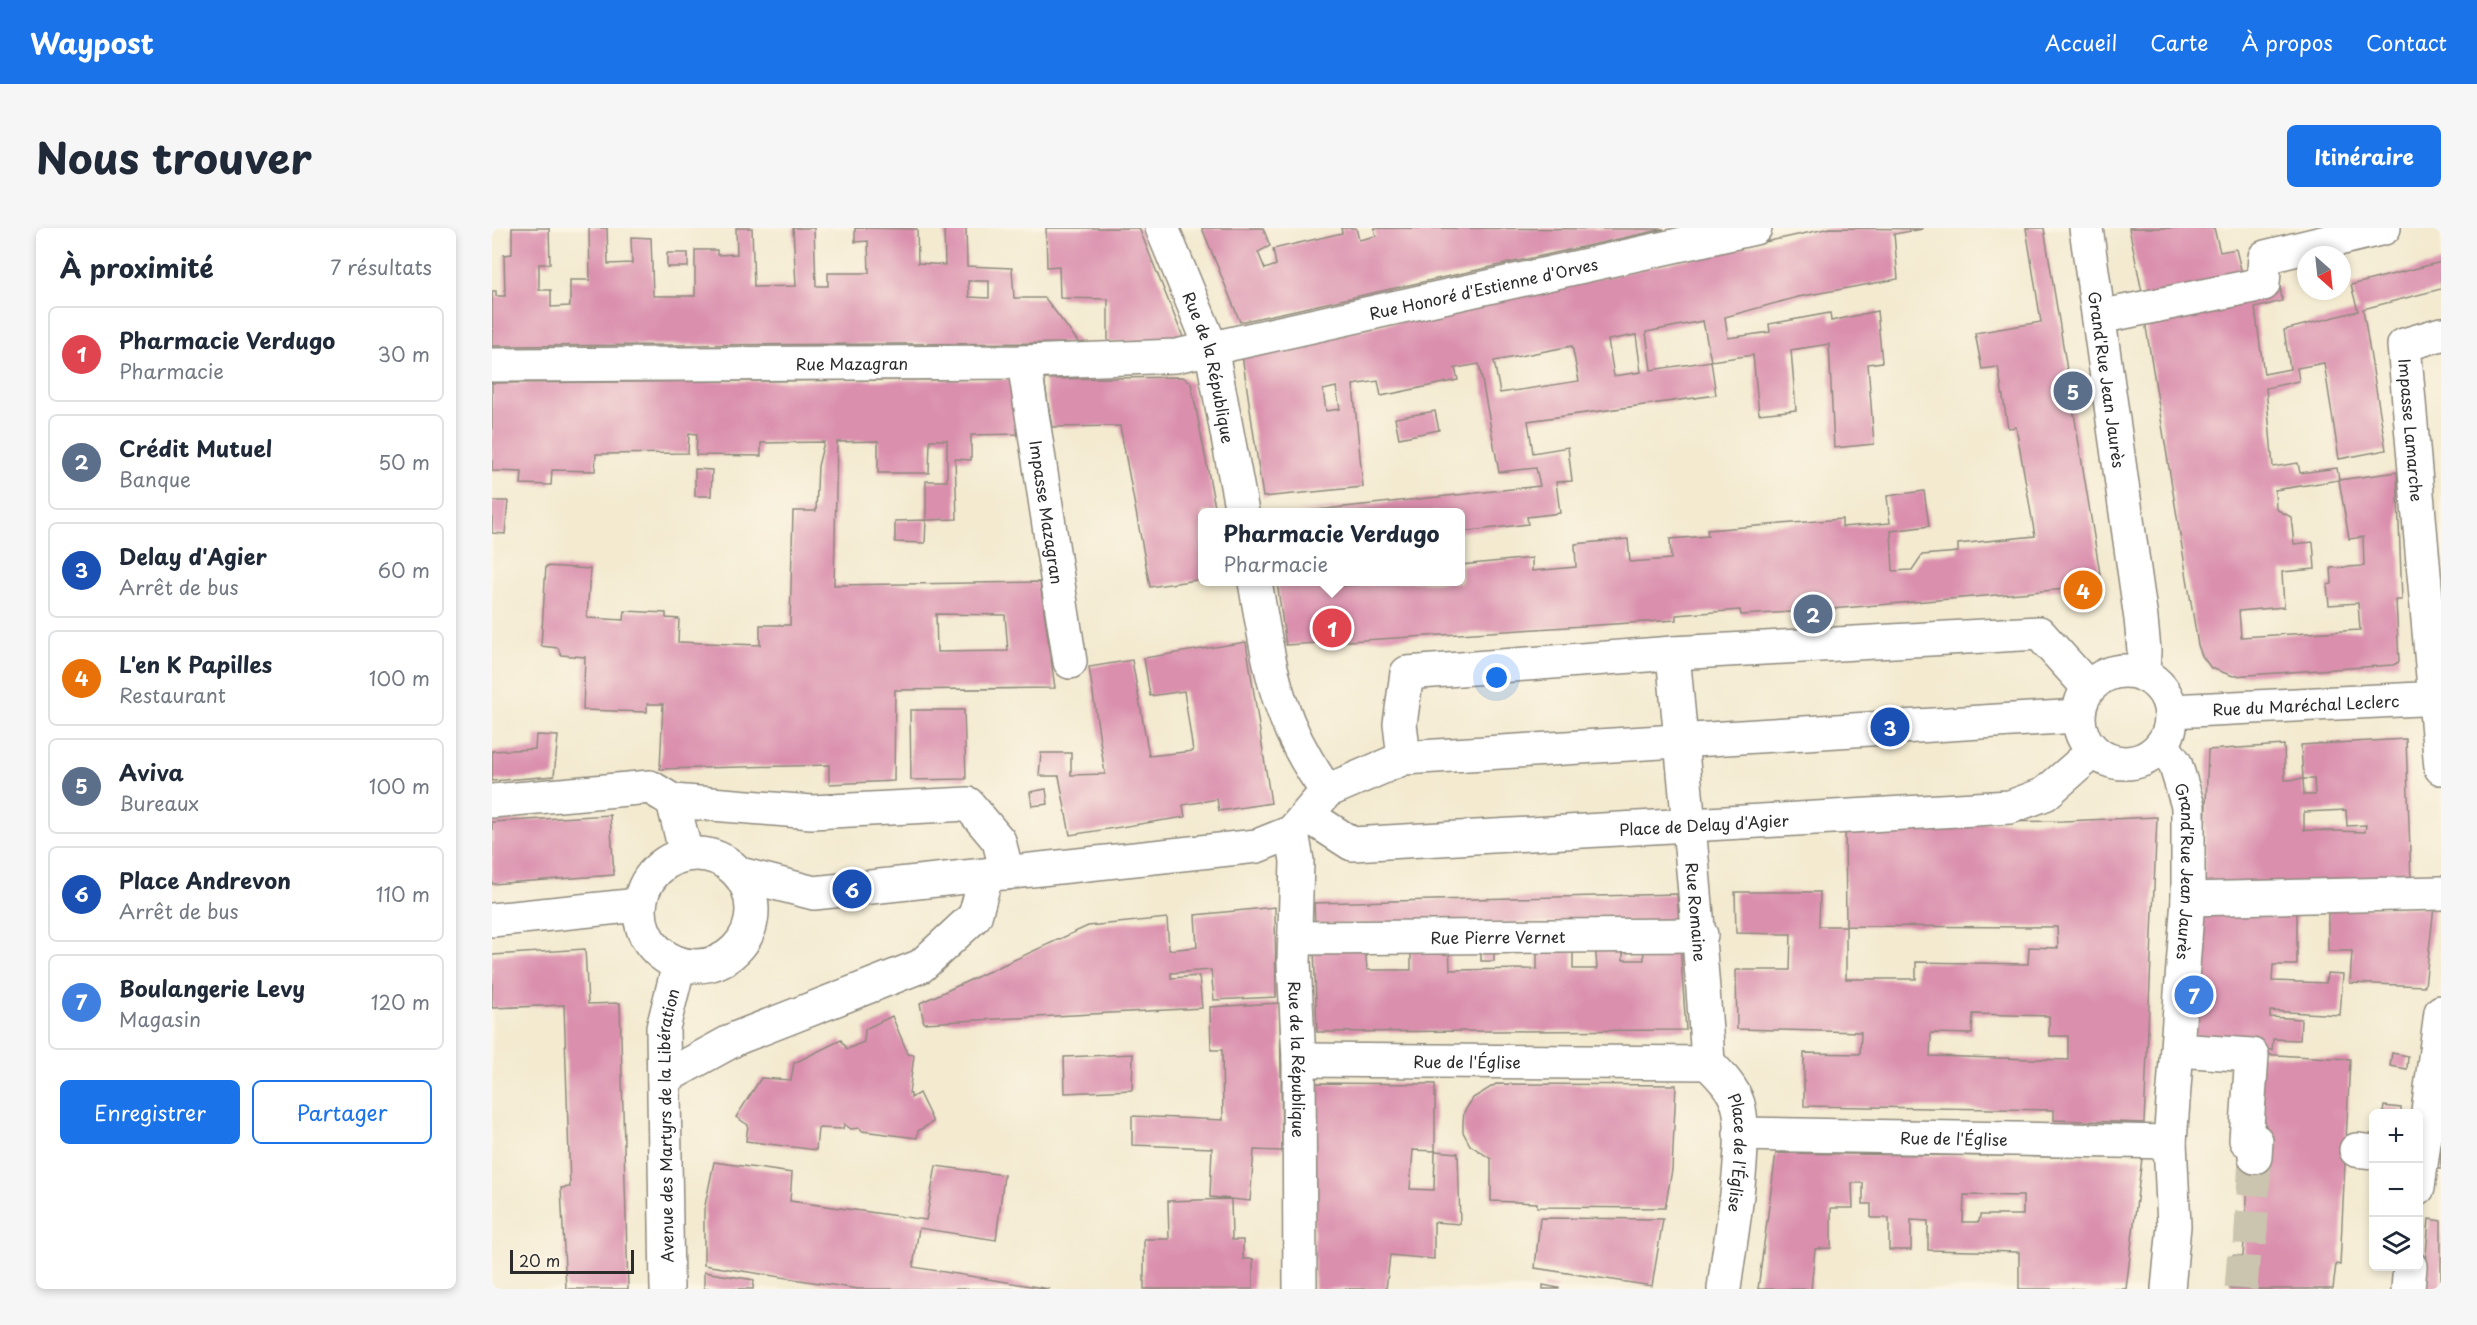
<!DOCTYPE html>
<html lang="fr">
<head>
<meta charset="utf-8">
<style>
  body { margin:0; font-family:"Playpen Sans",sans-serif; background:#f6f6f7; color:#1f2937 }
  .controls { position:absolute; right:18px; bottom:18px; display:grid; overflow:hidden; border-radius:9px; box-shadow:0 3px 9px #0003 }
  .controls button { width:54px; height:54px; display:grid; place-items:center; padding:0; border:0; border-bottom:2px solid #e0e1e3; background:#fff; color:#1f2937; font:30px sans-serif }
  .compass { position:absolute; left:1805px; top:18px; width:54px; height:54px; border-radius:50%; background:#fff; box-shadow:0 3px 9px #0003; rotate:153deg }
  .scale { position:absolute; left:18px; bottom:15px; width:124px; box-sizing:border-box; padding-left:6px; border:3px solid #2b2b2b; border-top:0; font-size:16px; line-height:21px; white-space:nowrap; color:#2b2b2b; -webkit-text-stroke:4px #fcf5e5; paint-order:stroke }
  .you { position:absolute; left:1005px; top:450px; width:21px; height:21px; margin:-15px; border:4px solid #fff; border-radius:50%; background:#1a73e8; box-shadow:0 0 0 9px #1a73e833 }
  .badge { display:grid; place-items:center; width:39px; height:39px; border-radius:50%; background:#1a73e8; color:#fff; font-size:20px; font-weight:700 }
  .pin { position:absolute; translate:-50% -50%; border:3px solid #fff; box-shadow:0 2px 6px #0006 }
  .popup { position:absolute; left:706px; top:280px; width:267px; height:78px; box-sizing:border-box; display:grid; place-content:center; border-radius:9px; background:#fff; filter:drop-shadow(0 2px 4px #0005); font-size:20px; white-space:nowrap; color:#747a83 }
  .popup b { font-size:22px; color:#1f2937 }
  .popup::after { content:''; position:absolute; left:50%; top:100%; margin-left:-12px; border:12px solid transparent; border-top-color:#fff }
  .list { margin:0; padding:0; list-style:none }
  h2 { display:flex; justify-content:space-between; align-items:center; height:78px; margin:0; padding:0 24px; font-size:26px }
  h2 small { font-size:20px; font-weight:400; color:#747a83 }
  .list li { display:grid; grid-template-columns:39px 1fr auto; gap:18px; align-items:center; box-sizing:border-box; height:96px; margin:0 12px 12px; padding:0 12px; border:2px solid #e0e1e3; border-radius:9px }
  .list b { display:block; font-size:22px; white-space:nowrap }
  .list p { margin:0; font-size:20px; white-space:nowrap; color:#747a83 }
  .list em { font-size:20px; font-style:normal; color:#747a83 }
  .actions { display:flex; gap:12px; padding:18px 24px }
  .actions a { flex:1; padding:14px 0; border:2px solid #1a73e8; border-radius:9px; text-align:center; font-size:21px; color:#1a73e8 }
  .actions .main { background:#1a73e8; color:#fff }
  .icon { flex:none; width:33px; height:33px; fill:none; stroke:currentColor; stroke-width:2; stroke-linecap:round; stroke-linejoin:round }
  .map { position:relative; flex:none; width:1949px; height:1061px; overflow:hidden; border-radius:9px }
  header { display:flex; align-items:center; gap:36px; box-sizing:border-box; height:84px; padding:0 30px; background:#1a73e8; color:#fff }
  header strong { font-size:28px }
  nav { display:flex; gap:33px; margin-inline-start:auto; font-size:21px }
  .intro { display:flex; align-items:center; justify-content:space-between; box-sizing:border-box; height:144px; padding:0 36px }
  h1 { margin:0; font-size:42px }
  .button { padding:15px 27px; border-radius:9px; background:#1a73e8; color:#fff; font-size:21px; font-weight:700 }
  main { display:flex; gap:36px; padding:0 36px }
  aside { flex:1; background:#fff; border-radius:9px; box-shadow:0 3px 9px #0003 }
  .map>svg:first-child { display:block }
</style>
</head>
<body>
<header>
<strong>Waypost</strong>
<nav><a>Accueil</a><a>Carte</a><a>À propos</a><a>Contact</a></nav>
</header>
<div class="intro"><h1>Nous trouver</h1><a class="button">Itinéraire</a></div>
<main>
<aside>
<h2>À proximité<small>7 résultats</small></h2>
<ul class="list">
<li><span class="badge" style="background:#e0444e">1</span><div><b>Pharmacie Verdugo</b><p>Pharmacie</p></div><em>30 m</em></li>
<li><span class="badge" style="background:#5c6f8a">2</span><div><b>Crédit Mutuel</b><p>Banque</p></div><em>50 m</em></li>
<li><span class="badge" style="background:#1a4fb4">3</span><div><b>Delay d'Agier</b><p>Arrêt de bus</p></div><em>60 m</em></li>
<li><span class="badge" style="background:#e8710a">4</span><div><b>L'en K Papilles</b><p>Restaurant</p></div><em>100 m</em></li>
<li><span class="badge" style="background:#5c6f8a">5</span><div><b>Aviva</b><p>Bureaux</p></div><em>100 m</em></li>
<li><span class="badge" style="background:#1a4fb4">6</span><div><b>Place Andrevon</b><p>Arrêt de bus</p></div><em>110 m</em></li>
<li><span class="badge" style="background:#3f7fe0">7</span><div><b>Boulangerie Levy</b><p>Magasin</p></div><em>120 m</em></li>
</ul>
<div class="actions"><a class="main">Enregistrer</a><a>Partager</a></div>
</aside>
<div class="map">
<svg width="1949" height="1061" viewBox="0 0 1949 1061">
  <rect width="100%" height="100%" fill="#fcf5e5"/>
  <filter id="ink" filterUnits="userSpaceOnUse"><feTurbulence type="fractalNoise" baseFrequency=".0167" numOctaves="2"/><feDisplacementMap in="SourceGraphic" scale="12" xChannelSelector="R" yChannelSelector="G"/><feConvolveMatrix kernelMatrix="1 2 1 2 8 2 1 2 1" color-interpolation-filters="sRGB"/></filter>
  <filter id="wash" filterUnits="userSpaceOnUse"><feTurbulence type="fractalNoise" baseFrequency=".008" numOctaves="4" result="noise"/><feDisplacementMap in="SourceGraphic" scale="24" xChannelSelector="R" yChannelSelector="G"/><feGaussianBlur stdDeviation="1.35" result="paint"/><feColorMatrix in="noise" values="0 0 0 0 0 0 0 0 0 0 0 0 0 0 0 0 0 1.4 0 .05"/><feComposite in="paint" operator="in"/></filter>
  <g filter="url(#wash)">
    <rect width="100%" height="100%" fill="#f3ead0"/>
    <g id="blocks">
      <g fill="#da8fad" fill-rule="evenodd">
        <path d="M 20,0 L 57,0 L 58,36 L 47,36 L 47,62 L 59,62 L 59,79 L 78,78 L 78,52 L 98,52 L 97,0 L 115,0 L 116,36 L 140,35 L 139,9 L 159,10 L 161,68 L 203,68 L 203,22 L 225,22 L 225,27 L 245,26 L 244,0 L 260,0 L 262,59 L 304,58 L 301,0 L 322,0 L 324,58 L 336,58 L 336,45 L 377,45 L 376,13 L 363,14 L 363,0 L 425,1 L 426,35 L 453,37 L 452,0 L 474,0 L 475,38 L 520,40 L 522,70 L 553,70 L 587,115 L 0,118 L 0,63 L 4,63 L 4,68 L 13,68 L 12,27 L 20,26 ZM 476,53 L 497,53 L 497,70 L 477,69 Z"/>
        <path d="M 554,0 L 647,0 L 693,114 L 616,114 L 616,71 L 568,70 L 567,38 L 555,39 Z"/>
        <path d="M 710,0 L 771,0 L 778,18 L 766,24 L 773,41 L 784,37 L 781,21 L 850,5 L 849,0 L 864,0 L 867,12 L 884,8 L 882,0 L 1172,1 L 748,94 Z"/>
        <path d="M 1338,0 L 1431,1 L 1402,6 L 1406,51 L 1306,69 L 1233,89 L 1236,110 L 1278,104 L 1277,96 L 1338,85 L 1339,93 L 1385,83 L 1390,134 L 1376,136 L 1382,216 L 1342,220 L 1337,116 L 1299,122 L 1304,182 L 1267,186 L 1261,127 L 1219,133 L 1211,93 L 1154,104 L 1159,142 L 1219,133 L 1224,167 L 1036,193 L 1041,225 L 1076,219 L 1080,253 L 1064,254 L 1068,285 L 1035,289 L 1036,296 L 969,304 L 969,284 L 806,284 L 1048,258 L 1044,240 L 1007,244 L 987,136 L 963,140 L 966,152 L 889,168 L 886,153 L 861,157 L 871,259 L 771,269 L 750,127 ZM 1144,107 L 1149,144 L 1122,148 L 1116,112 ZM 1080,118 L 1087,153 L 1008,165 L 1002,133 ZM 844,159 L 848,181 L 834,183 L 831,162 Z"/>
        <path d="M 1534,0 L 1552,0 L 1610,358 L 1315,383 L 1249,387 L 1248,382 L 1184,387 L 1184,392 L 794,417 L 785,354 L 847,354 L 848,358 L 903,354 L 969,354 L 969,337 L 1040,330 L 1040,343 L 1084,339 L 1083,316 L 1136,311 L 1138,334 L 1179,331 L 1178,311 L 1216,308 L 1215,302 L 1350,291 L 1350,299 L 1398,295 L 1395,268 L 1432,263 L 1437,298 L 1399,303 L 1401,343 L 1420,342 L 1430,327 L 1466,324 L 1466,316 L 1543,308 L 1524,199 L 1516,200 L 1506,139 L 1490,141 L 1483,105 L 1549,94 Z"/>
        <path d="M 1637,0 L 1722,0 L 1728,24 L 1744,21 L 1752,54 L 1652,74 Z"/>
        <rect x="175" y="25" width="21" height="14"/>
        <path d="M 1949,34 L 1949,61 L 1871,81 L 1894,222 L 1847,231 L 1832,135 L 1805,140 L 1807,153 L 1774,160 L 1781,239 L 1806,235 L 1808,245 L 1845,240 L 1847,252 L 1783,262 L 1784,281 L 1799,289 L 1802,316 L 1821,314 L 1823,341 L 1790,344 L 1792,379 L 1747,383 L 1749,409 L 1868,402 L 1866,375 L 1837,377 L 1835,357 L 1840,356 L 1839,340 L 1872,338 L 1871,309 L 1857,311 L 1847,252 L 1905,244 L 1910,372 L 1904,372 L 1907,434 L 1901,437 L 1741,448 L 1719,440 L 1710,428 L 1706,417 L 1652,87 L 1788,58 L 1790,73 L 1763,80 L 1772,146 L 1798,141 L 1792,102 L 1866,83 L 1859,57 Z"/>
        <path d="M 691,149 L 699,155 L 724,284 L 711,284 L 711,351 L 658,359 L 628,198 L 560,199 L 552,151 Z"/>
        <path d="M 519,151 L 527,206 L 479,207 L 479,232 L 463,231 L 465,291 L 434,292 L 434,253 L 455,253 L 455,212 L 438,212 L 437,245 L 386,245 L 386,213 L 345,214 L 342,357 L 548,354 L 563,460 L 403,462 L 402,553 L 337,556 L 337,537 L 168,541 L 171,476 L 155,476 L 155,484 L 91,482 L 93,429 L 69,427 L 66,420 L 49,418 L 54,338 L 98,341 L 95,390 L 132,392 L 133,383 L 174,385 L 174,390 L 187,391 L 186,414 L 268,417 L 268,397 L 298,397 L 301,283 L 324,283 L 326,238 L 332,214 L 269,215 L 269,228 L 204,227 L 205,206 L 197,205 L 196,225 L 104,226 L 103,243 L 60,242 L 59,257 L 29,256 L 30,244 L 0,243 L 0,155 ZM 444,386 L 513,387 L 516,423 L 445,424 Z"/>
        <path d="M 943,183 L 947,202 L 907,210 L 903,190 Z"/>
        <path d="M 203,241 L 220,242 L 219,268 L 203,268 Z"/>
        <path d="M 0,273 L 16,273 L 13,306 L 0,305 Z"/>
        <path d="M 434,292 L 433,315 L 403,314 L 403,293 Z"/>
        <path d="M 754,414 L 779,575 L 727,583 L 725,571 L 691,577 L 693,589 L 578,607 L 567,548 L 547,548 L 549,525 L 579,525 L 579,547 L 613,546 L 597,439 L 640,432 L 657,528 L 701,523 L 692,463 L 658,468 L 652,430 Z"/>
        <path d="M 418,482 L 472,482 L 474,551 L 419,552 Z"/>
        <path d="M 44,507 L 66,508 L 62,548 L 0,553 L 0,523 L 43,521 Z"/>
        <path d="M 1914,511 L 1919,653 L 1711,660 L 1716,522 L 1792,517 L 1793,552 L 1811,551 L 1809,517 ZM 1811,551 L 1822,551 L 1823,567 L 1812,567 ZM 1854,582 L 1855,598 L 1874,597 L 1873,604 L 1812,602 L 1812,584 Z"/>
        <path d="M 554,561 L 556,576 L 540,578 L 538,564 Z"/>
        <path d="M 118,587 L 122,647 L 0,656 L 0,594 Z"/>
        <path d="M 1665,589 L 1652,895 L 1562,892 L 1562,882 L 1312,878 L 1312,825 L 1368,826 L 1369,804 L 1245,801 L 1244,742 L 1298,742 L 1299,706 L 1244,705 L 1243,664 L 1328,664 L 1327,698 L 1354,698 L 1354,751 L 1424,751 L 1424,734 L 1536,736 L 1537,719 L 1566,720 L 1565,699 L 1354,698 L 1353,596 L 1571,593 ZM 1481,786 L 1557,788 L 1557,808 L 1576,808 L 1576,832 L 1438,828 L 1439,805 L 1480,806 Z"/>
        <path d="M 1185,666 L 1187,694 L 823,697 L 822,675 Z"/>
        <path d="M 783,679 L 784,769 L 722,772 L 719,742 L 679,745 L 679,750 L 707,748 L 710,780 L 432,795 L 428,775 L 596,698 L 675,690 L 677,722 L 705,719 L 703,687 Z"/>
        <path d="M 1942,679 L 1933,758 L 1858,755 L 1860,723 L 1836,723 L 1836,680 Z"/>
        <path d="M 1805,681 L 1805,737 L 1781,737 L 1780,753 L 1834,755 L 1835,745 L 1851,746 L 1848,787 L 1778,783 L 1778,789 L 1809,791 L 1808,812 L 1781,811 L 1780,822 L 1702,815 L 1710,682 Z"/>
        <path d="M 1151,713 L 1188,716 L 1194,802 L 825,804 L 822,719 L 873,718 L 875,742 L 919,742 L 919,717 L 957,717 L 958,742 L 1045,741 L 1045,715 L 1081,715 L 1081,741 L 1105,741 L 1103,714 L 1131,714 L 1131,732 L 1152,732 Z"/>
        <rect x="989" y="716" width="13" height="17"/>
        <path d="M 93,721 L 96,776 L 128,775 L 136,1061 L 74,1061 L 69,960 L 78,959 L 72,777 L 0,780 L 0,727 Z"/>
        <path d="M 788,775 L 790,923 L 762,922 L 758,973 L 739,971 L 740,1012 L 751,1012 L 751,1031 L 761,1031 L 761,1061 L 652,1061 L 652,1011 L 677,1011 L 676,973 L 739,971 L 718,969 L 720,920 L 640,917 L 640,888 L 731,892 L 730,822 L 719,822 L 718,779 Z"/>
        <path d="M 400,788 L 416,826 L 422,827 L 417,866 L 419,866 L 419,870 L 427,865 L 441,894 L 426,903 L 425,910 L 370,903 L 368,900 L 359,901 L 352,896 L 351,901 L 326,900 L 324,922 L 254,913 L 256,897 L 244,889 L 269,850 L 299,852 L 302,835 L 349,812 L 355,821 L 372,814 L 373,801 Z"/>
        <path d="M 1900,825 L 1916,828 L 1915,841 L 1898,838 Z"/>
        <path d="M 641,826 L 640,862 L 573,865 L 572,829 Z"/>
        <path d="M 1766,826 L 1858,831 L 1848,1037 L 1844,1036 L 1841,1061 L 1738,1061 L 1741,1027 L 1751,1028 L 1758,929 L 1772,930 L 1774,897 L 1760,896 Z"/>
        <path d="M 821,855 L 943,856 L 943,923 L 966,925 L 968,996 L 942,994 L 942,1031 L 898,1027 L 894,1061 L 822,1061 ZM 921,922 L 943,923 L 942,962 L 918,961 Z"/>
        <path d="M 1004,856 L 1184,857 L 1180,942 L 1173,980 L 1045,979 L 1045,975 L 999,973 L 999,931 L 978,917 L 971,904 L 971,894 L 972,884 L 981,870 Z"/>
        <path d="M 1949,875 L 1949,941 L 1941,941 Z"/>
        <path d="M 1892,878 L 1909,880 L 1909,885 L 1891,885 Z"/>
        <path d="M 1284,925 L 1650,930 L 1634,1061 L 1527,1061 L 1527,1024 L 1436,1022 L 1436,993 L 1419,992 L 1419,1022 L 1397,1022 L 1397,990 L 1379,990 L 1379,976 L 1371,976 L 1371,955 L 1360,955 L 1361,980 L 1339,980 L 1339,1020 L 1323,1021 L 1319,1061 L 1266,1061 ZM 1472,967 L 1531,968 L 1531,987 L 1488,987 L 1487,994 L 1471,994 Z"/>
        <path d="M 222,934 L 300,945 L 298,973 L 434,992 L 444,938 L 512,947 L 504,1012 L 427,1000 L 421,1039 L 558,1061 L 366,1061 L 212,1037 L 212,982 Z"/>
        <path d="M 1048,990 L 1171,991 L 1160,1058 L 1043,1040 Z"/>
        <path d="M 1937,991 L 1949,993 L 1949,1061 L 1931,1061 Z"/>
        <path d="M 212,1044 L 262,1052 L 261,1061 L 212,1061 Z"/>
        <path d="M 1051,1057 L 1067,1060 L 1067,1061 L 1051,1061 Z"/>
      </g>
    </g>
  </g>
  <g filter="url(#ink)">
    <use href="#blocks" fill-opacity="0" stroke="#8f8a7e" stroke-width="1.5"/>
    <g fill="none" stroke-linecap="round" stroke-linejoin="round">
      <path stroke="#cbc4af" stroke-width="33" stroke-dasharray="33 16" stroke-linecap="butt" d="M 1749,1061 L 1752,1022 L 1758,1020 L 1763,929"/>
      <defs>
        <g id="minor">
          <path id="s1" d="M 670,0 L 719,119 L 750,284"/>
          <path d="M 1607,89 L 1771,56 L 1773,29 L 1892,0"/>
          <path id="s2" d="M 1949,106 L 1912,117 L 1949,540"/>
          <path id="s3" d="M 532,134 L 578,434"/>
          <path id="s4" d="M 0,137 L 532,134 L 684,128 L 1263,0"/>
          <path d="M 763,354 C 778,438 783,492 835,563"/>
          <path id="s5" d="M 1181,425 C 1193,562 1208,698 1216,835"/>
          <path id="s6" d="M 1679,483 L 1949,470"/>
          <path d="M 912,530 L 908,496 L 915,445 L 1181,425 L 1547,405 L 1596,459"/>
          <path d="M 0,573 L 158,559 L 181,573 L 194,626"/>
          <path d="M 181,573 L 320,584 L 476,576 L 507,613 L 515,645"/>
          <path id="s7" d="M 815,587 L 860,616 L 1518,579 L 1553,566 L 1601,524"/>
          <path id="s8" d="M 800,604 L 805,633 L 802,734 L 807,832 L 808,1061"/>
          <path d="M 1696,671 L 1949,665"/>
          <path id="s9" d="M 804,710 L 1209,707"/>
          <path d="M 1685,822 L 1760,827 L 1754,912 L 1764,913 L 1763,929"/>
          <path id="s10" d="M 807,832 L 1216,835"/>
          <path id="s11" d="M 1216,835 C 1228,847 1241,860 1246,876 C 1257,913 1237,1019 1232,1061"/>
          <path d="M 172,850 L 245,810 L 429,738 L 483,688 L 494,648"/>
          <path id="s12" d="M 1248,906 L 1678,914"/>
          <path d="M 1864,922 L 1882,924"/>
          <path d="M 1926,960 L 1949,784"/>
          <path id="s13" d="M 175,1061 L 171,800 L 187,736"/>
          <path d="M 1916,1061 L 1918,1038"/>
        </g>
        <g id="major">
          <path id="s14" d="M 1594,0 L 1649,391 L 1652,422 L 1651,446"/>
          <circle cx="1633" cy="489" r="46"/>
          <path id="s15" d="M 1670,517 L 1683,535 L 1696,578 L 1696,671 L 1678,914 L 1682,998 L 1676,1061"/>
          <circle cx="204" cy="682" r="56"/>
          <path d="M 248,646 L 322,665 L 765,618 L 800,604 L 835,563 L 912,530 L 1586,488"/>
          <path d="M 0,692 L 147,677"/>
        </g>
      </defs>
      <use href="#minor" stroke="#8f8a7e" stroke-width="36"/>
      <use href="#major" stroke="#8f8a7e" stroke-width="36"/>
      <use href="#minor" stroke="#fff" stroke-width="33"/>
      <use href="#major" stroke="#fff" stroke-width="33"/>
    </g>
  </g>
  <g text-anchor="middle" dominant-baseline="central" stroke-width="6" stroke-linejoin="round" paint-order="stroke">
    <g font-size="16" fill="#2b2b2b" stroke="#fcf5e5">
      <text stroke="none"><textPath href="#s4" startOffset="999">Rue Honoré d'Estienne d'Orves</textPath></text>
      <text stroke="none"><textPath href="#s4" startOffset="360">Rue Mazagran</textPath></text>
      <text stroke="none"><textPath href="#s1" startOffset="148">Rue de la République</textPath></text>
      <text stroke="none"><textPath href="#s14" startOffset="153">Grand'Rue Jean Jaurès</textPath></text>
      <text stroke="none"><textPath href="#s2" startOffset="124">Impasse Lamarche</textPath></text>
      <text stroke="none"><textPath href="#s3" startOffset="152">Impasse Mazagran</textPath></text>
      <text stroke="none"><textPath href="#s6" startOffset="135">Rue du Maréchal Leclerc</textPath></text>
      <text stroke="none"><textPath href="#s7" startOffset="406">Place de Delay d'Agier</textPath></text>
      <text stroke="none"><textPath href="#s15" startOffset="132">Grand'Rue Jean Jaurès</textPath></text>
      <text stroke="none"><textPath href="#s5" startOffset="260">Rue Romaine</textPath></text>
      <text stroke="none"><textPath href="#s9" startOffset="202">Rue Pierre Vernet</textPath></text>
      <text stroke="none"><textPath href="#s8" startOffset="228">Rue de la République</textPath></text>
      <text stroke="none"><textPath href="#s10" startOffset="168">Rue de l'Église</textPath></text>
      <text stroke="none"><textPath href="#s13" startOffset="164">Avenue des Martyrs de la Libération</textPath></text>
      <text stroke="none"><textPath href="#s12" startOffset="214">Rue de l'Église</textPath></text>
      <text stroke="none"><textPath href="#s11" startOffset="100">Place de l'Église</textPath></text>
    </g>
  </g>
</svg>
<div class="controls">
<button>+</button>
<button>−</button>
<button><svg class="icon" aria-label="layers" viewBox="0 0 24 24"><path d="M12 4l9 5-9 5-9-5zM3 14l9 5 9-5"/></svg></button>
</div>
<svg class="compass" viewBox="-18 -18 36 36"><path d="M0-13l5 13h-10z" fill="#e53935"/><path d="M0 13l5-13h-10z" fill="#747a83"/></svg>
<div class="scale">20 m</div>
<div class="you"></div>
<div class="pin badge" style="left:840px;top:400px;background:#e0444e">1</div>
<div class="popup"><b>Pharmacie Verdugo</b>Pharmacie</div>
<div class="pin badge" style="left:1321px;top:386px;background:#5c6f8a">2</div>
<div class="pin badge" style="left:1398px;top:499px;background:#1a4fb4">3</div>
<div class="pin badge" style="left:1591px;top:362px;background:#e8710a">4</div>
<div class="pin badge" style="left:1581px;top:163px;background:#5c6f8a">5</div>
<div class="pin badge" style="left:360px;top:661px;background:#1a4fb4">6</div>
<div class="pin badge" style="left:1702px;top:767px;background:#3f7fe0">7</div>
</div>
</main>
</body>
</html>
